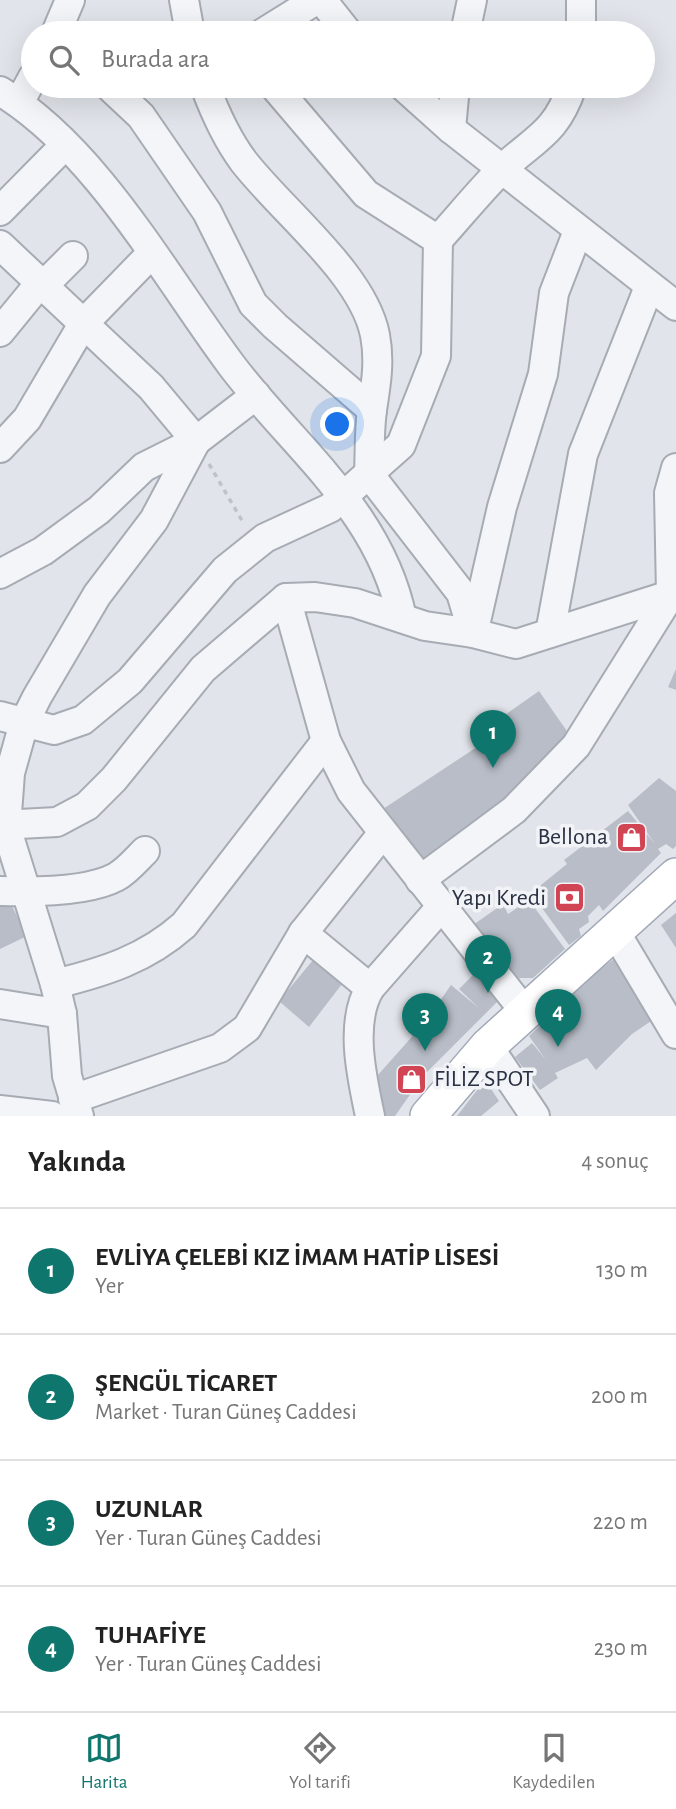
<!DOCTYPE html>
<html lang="tr">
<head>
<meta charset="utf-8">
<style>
  body { margin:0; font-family:"Alegreya Sans",sans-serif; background:#f6f6f6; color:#222 }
  .you { position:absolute; left:338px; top:425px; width:24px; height:24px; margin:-18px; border:5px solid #fff; border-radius:50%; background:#1a73e8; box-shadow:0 0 0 10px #1a73e833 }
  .badge { display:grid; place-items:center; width:46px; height:46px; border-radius:50%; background:#0f766e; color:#fff; font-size:23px; font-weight:700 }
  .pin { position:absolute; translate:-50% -58px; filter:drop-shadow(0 2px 4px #0008) }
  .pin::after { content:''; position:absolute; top:37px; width:24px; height:21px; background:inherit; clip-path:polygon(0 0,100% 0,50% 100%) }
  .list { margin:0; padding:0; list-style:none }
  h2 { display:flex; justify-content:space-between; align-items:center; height:91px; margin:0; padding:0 28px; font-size:30px }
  h2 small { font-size:23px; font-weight:400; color:#767676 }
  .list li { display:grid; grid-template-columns:46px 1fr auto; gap:21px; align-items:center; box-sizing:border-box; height:126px; padding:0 28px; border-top:2px solid #e0e0e0 }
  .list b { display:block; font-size:26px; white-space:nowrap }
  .list p { margin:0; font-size:23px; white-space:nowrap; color:#767676 }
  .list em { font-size:23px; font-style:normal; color:#767676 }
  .icon { flex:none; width:38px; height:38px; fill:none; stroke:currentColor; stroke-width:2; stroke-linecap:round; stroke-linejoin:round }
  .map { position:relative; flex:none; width:676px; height:1116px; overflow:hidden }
  .search { position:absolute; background:#fff; box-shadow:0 7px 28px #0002; left:21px; right:21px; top:21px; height:77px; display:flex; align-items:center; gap:18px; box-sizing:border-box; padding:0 24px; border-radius:38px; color:#767676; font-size:26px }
  .sheet { height:595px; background:#fff }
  nav { display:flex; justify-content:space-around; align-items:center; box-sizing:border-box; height:98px; border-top:2px solid #e0e0e0; background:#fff; font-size:19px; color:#767676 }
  nav a { display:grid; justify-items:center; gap:4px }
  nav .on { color:#0f766e }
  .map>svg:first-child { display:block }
</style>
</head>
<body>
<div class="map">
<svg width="676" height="1116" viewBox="0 0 676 1116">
  <rect width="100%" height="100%" fill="#e1e4ea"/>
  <g fill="#b8bdc7">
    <path d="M 676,669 L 676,690 L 668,687 Z"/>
    <path d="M 539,691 L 571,737 L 519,791 L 420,869 L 380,811 L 480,745 L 475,736 Z"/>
    <path d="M 659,778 L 676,791 L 676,846 L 673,849 L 666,844 L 658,849 L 661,853 L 603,911 L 599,905 L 588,916 L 589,922 L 579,929 L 581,936 L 569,945 L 531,893 L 567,864 L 564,860 L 628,811 L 655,844 L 628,805 Z"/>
    <path d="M 7,896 L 27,936 L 0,949 L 0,899 Z"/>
    <path d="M 529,900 L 565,949 L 533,978 L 520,978 L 513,983 L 470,927 L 503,904 L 508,914 Z"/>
    <path d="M 676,913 L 676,948 L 661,925 Z"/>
    <path d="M 318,954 L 345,980 L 309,1027 L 279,1001 Z"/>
    <path d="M 615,958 L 657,1017 L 632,1034 L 596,1070 L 587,1058 L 555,1073 L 558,1078 L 540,1090 L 515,1057 L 532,1043 L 546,1060 L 529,1036 L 593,975 Z"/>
    <path d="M 480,968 L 504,995 L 423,1076 L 395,1116 L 375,1116 L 369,1085 L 426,1021 L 451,985 L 480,1009 L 459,989 Z"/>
    <path d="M 485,1080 L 499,1101 L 481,1116 L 457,1116 Z"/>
  </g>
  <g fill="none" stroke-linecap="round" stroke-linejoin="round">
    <defs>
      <g id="minor">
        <path d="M 184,0 L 190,33"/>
        <path d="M 322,0 L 348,33"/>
        <path d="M 581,0 L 581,33"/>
        <path d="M 56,33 L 70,0"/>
        <path d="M 263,33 L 316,0"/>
        <path d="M 465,33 L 472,0"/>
        <path d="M 109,86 L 141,116 L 207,212 L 253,304 L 275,326 L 372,410"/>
        <path d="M 205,86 C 215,113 226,138 244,162 C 283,212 363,274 375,335 C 380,361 376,384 372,410 C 369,431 370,453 369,474 L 461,593 L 473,633"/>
        <path d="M 274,86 L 366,194 L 438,240 C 459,217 478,193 500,171 C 533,139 556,135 572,86"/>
        <path d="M 403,86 L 451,129 L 676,306"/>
        <path d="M 0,91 C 98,151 164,275 232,366 C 295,449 380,511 402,618"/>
        <path d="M 19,103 L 33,77"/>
        <path d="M 451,129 L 455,86"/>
        <path d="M 0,211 L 64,146"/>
        <path d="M 0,245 L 151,387 L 196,441"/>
        <path d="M 43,286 L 73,256"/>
        <path d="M 0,332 L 40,283"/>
        <path d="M 0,448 L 27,419 L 83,324 L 152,253"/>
        <path d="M 0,574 L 43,551 L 99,510 L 144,467 L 196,441 L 256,395"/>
        <path d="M 286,598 L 326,741 L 351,791 L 525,1012"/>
        <path d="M 474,630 L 502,507 L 543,374 L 554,293 L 578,231"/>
        <path d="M 550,633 L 583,454 L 649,287"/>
        <path d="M 0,716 L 54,730 L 83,720 L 130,681 L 225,570 L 265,538 L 330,508 L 401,445 L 436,356 L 438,240"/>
        <path d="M 0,825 L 57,822 L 87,806 L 114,779 L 203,669 L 286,598 L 315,597 L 355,603 L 425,626 L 473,633 L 516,644 L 676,593"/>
        <path d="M 420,880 L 514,810 L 576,746 L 671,594 L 669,493 L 676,468"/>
        <path d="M 0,891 C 31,892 88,892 116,877 C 127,871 136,860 145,851"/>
        <path d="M 614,930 L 676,1034"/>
        <path d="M 303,933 L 370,988 C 349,1023 362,1078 370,1116"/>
        <path d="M 55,984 C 104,972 146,959 184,925 L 326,741"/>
        <path d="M 370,988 L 441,907"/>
        <path d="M 0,1004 L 62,1014"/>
        <path d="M 488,1046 L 535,1116"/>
        <path d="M 73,1099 L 220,1048 L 247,1028 L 303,933 L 383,833"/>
        <path d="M 0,1110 L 52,1116"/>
        <path d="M 79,1116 L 67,1076 L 62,1014 L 55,984 L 6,827 L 10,773 L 24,723 L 37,697 L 97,595 L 154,520 L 196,441"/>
      </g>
      <path id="major" d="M 428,1116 L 488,1046 L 676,876"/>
    </defs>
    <use href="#minor" stroke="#a6abb4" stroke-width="32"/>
    <use href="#major" stroke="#a0a8b6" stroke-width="38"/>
    <path stroke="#bfc2c9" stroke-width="3.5" stroke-dasharray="5 5" stroke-linecap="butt" d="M 209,464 L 244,524"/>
    <use href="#minor" stroke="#f4f5f8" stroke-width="28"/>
    <use href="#major" stroke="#fff" stroke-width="35"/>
  </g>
  <defs>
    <symbol id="shop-square" viewBox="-11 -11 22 22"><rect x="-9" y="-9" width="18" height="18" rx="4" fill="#d04454" stroke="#f1f3f7"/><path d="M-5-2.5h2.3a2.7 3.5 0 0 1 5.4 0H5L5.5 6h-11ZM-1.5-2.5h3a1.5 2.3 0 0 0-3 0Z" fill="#fff"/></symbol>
    <symbol id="bank-square" viewBox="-11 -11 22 22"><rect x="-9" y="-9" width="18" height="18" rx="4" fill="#d04454" stroke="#f1f3f7"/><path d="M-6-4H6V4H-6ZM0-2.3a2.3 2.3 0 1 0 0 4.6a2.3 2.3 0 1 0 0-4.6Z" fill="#fff"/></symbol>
  </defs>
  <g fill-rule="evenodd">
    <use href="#shop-square" x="614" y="820" width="35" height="35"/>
    <use href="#bank-square" x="552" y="880" width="35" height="35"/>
    <use href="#shop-square" x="394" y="1062" width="35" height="35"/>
  </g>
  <g text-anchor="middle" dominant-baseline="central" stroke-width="7" stroke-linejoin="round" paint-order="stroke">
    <g font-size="24" fill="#293142" stroke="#f1f3f7" text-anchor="end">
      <text x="608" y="837">Bellona</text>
      <text x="546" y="898">Yapı Kredi</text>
      <text x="434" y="1079" text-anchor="start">FİLİZ SPOT</text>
    </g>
  </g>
</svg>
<div class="you"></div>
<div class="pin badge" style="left:493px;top:768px">1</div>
<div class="pin badge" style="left:488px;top:993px">2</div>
<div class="pin badge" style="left:425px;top:1051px">3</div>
<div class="pin badge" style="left:558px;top:1047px">4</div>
<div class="search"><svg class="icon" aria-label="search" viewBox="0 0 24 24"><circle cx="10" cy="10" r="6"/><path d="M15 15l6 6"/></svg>Burada ara</div>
</div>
<section class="sheet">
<h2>Yakında<small>4 sonuç</small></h2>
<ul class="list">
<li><span class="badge">1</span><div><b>EVLİYA ÇELEBİ KIZ İMAM HATİP LİSESİ</b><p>Yer</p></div><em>130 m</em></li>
<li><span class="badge">2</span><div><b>ŞENGÜL TİCARET</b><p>Market · Turan Güneş Caddesi</p></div><em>200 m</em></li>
<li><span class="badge">3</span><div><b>UZUNLAR</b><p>Yer · Turan Güneş Caddesi</p></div><em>220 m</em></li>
<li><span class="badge">4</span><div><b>TUHAFİYE</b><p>Yer · Turan Güneş Caddesi</p></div><em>230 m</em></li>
</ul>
</section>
<nav>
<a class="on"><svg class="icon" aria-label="map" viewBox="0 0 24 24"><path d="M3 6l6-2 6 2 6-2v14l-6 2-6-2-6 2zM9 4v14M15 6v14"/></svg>Harita</a>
<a><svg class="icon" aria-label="directions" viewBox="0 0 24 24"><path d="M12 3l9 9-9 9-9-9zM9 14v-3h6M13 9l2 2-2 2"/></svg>Yol tarifi</a>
<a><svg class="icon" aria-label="saved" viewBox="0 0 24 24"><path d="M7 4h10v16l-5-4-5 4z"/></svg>Kaydedilen</a>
</nav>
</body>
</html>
